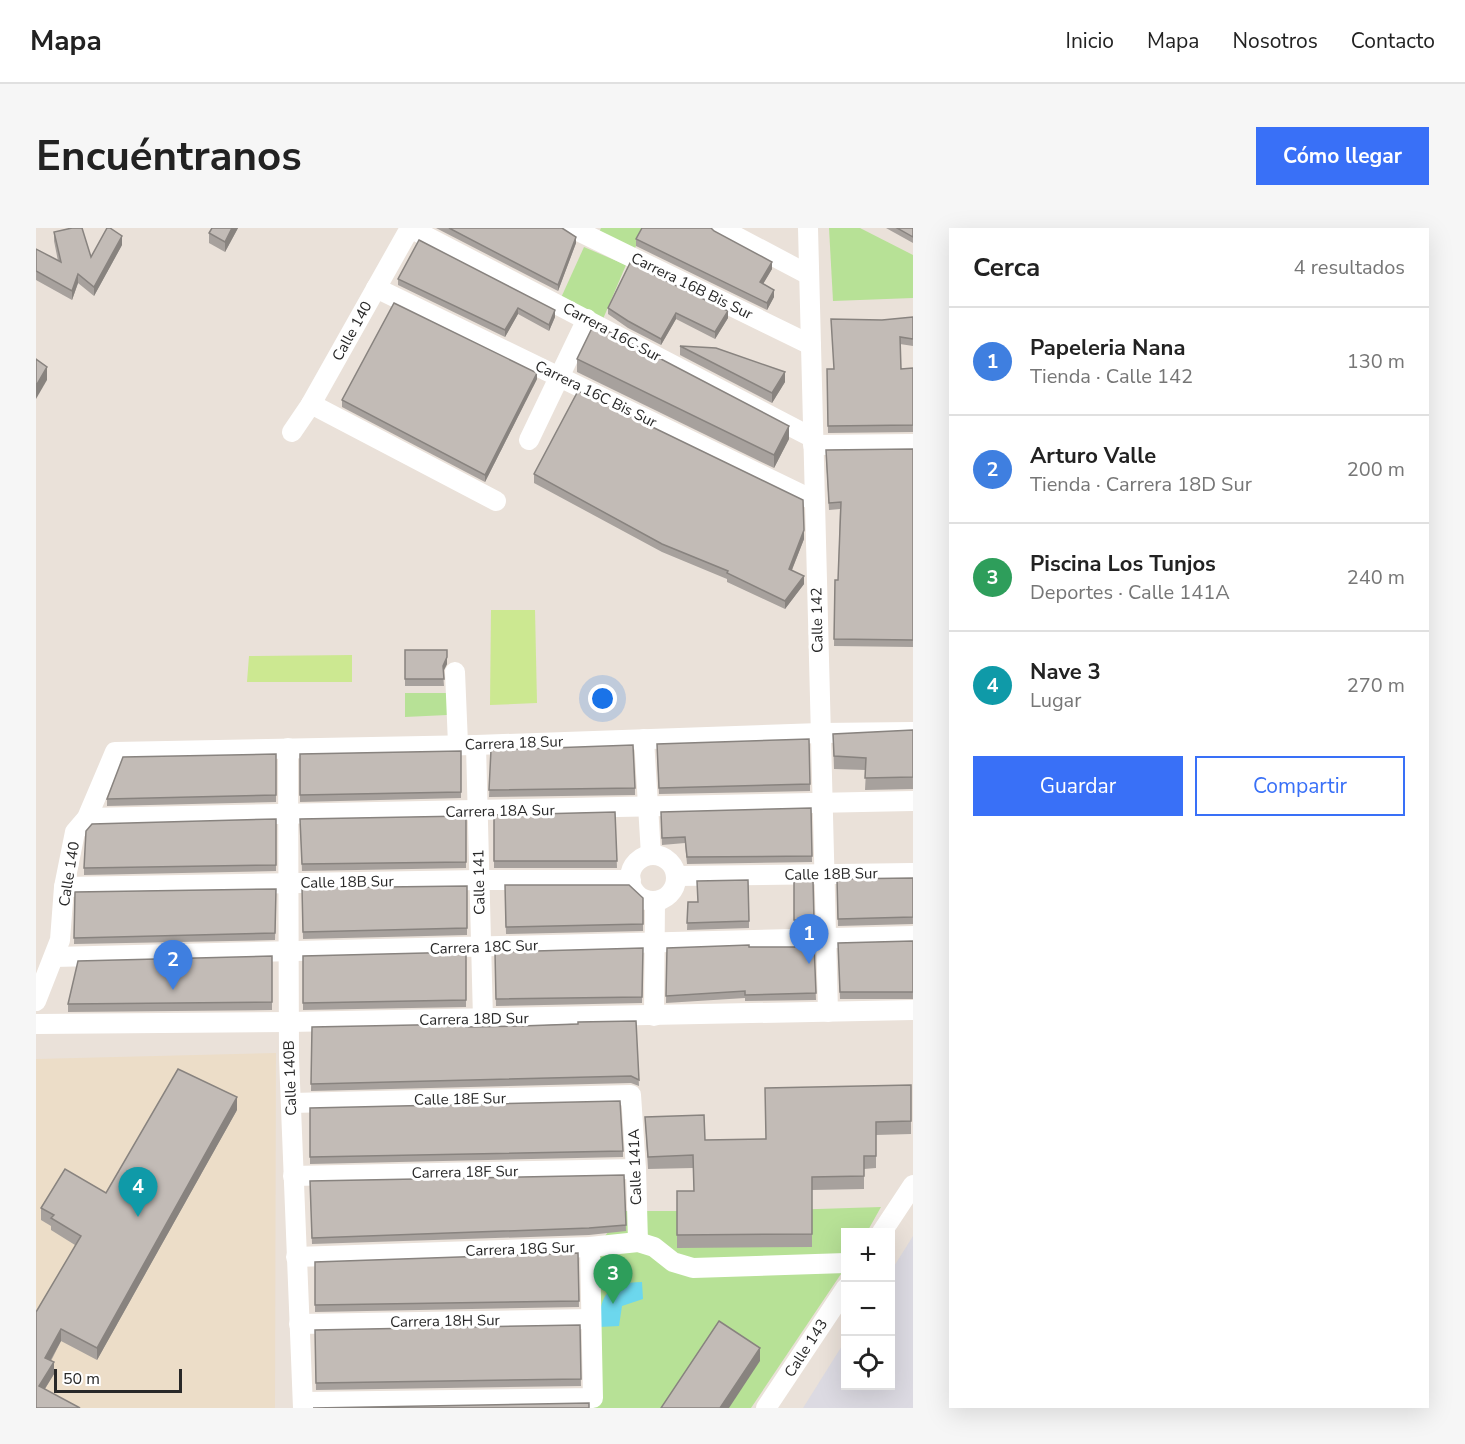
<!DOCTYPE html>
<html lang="es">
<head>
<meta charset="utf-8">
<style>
  body { margin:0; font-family:"Nunito Sans",sans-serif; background:#f6f6f6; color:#222 }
  .controls { position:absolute; right:18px; bottom:18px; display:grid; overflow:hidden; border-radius:0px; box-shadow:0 6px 24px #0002 }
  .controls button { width:54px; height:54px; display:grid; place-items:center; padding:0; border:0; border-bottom:2px solid #e0e0e0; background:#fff; color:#222; font:30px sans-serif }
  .scale { position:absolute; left:18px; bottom:15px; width:128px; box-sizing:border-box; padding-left:6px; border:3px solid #282828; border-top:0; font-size:16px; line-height:21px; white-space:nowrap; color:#282828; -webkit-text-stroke:4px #fff; paint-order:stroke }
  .you { position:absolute; left:567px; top:471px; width:21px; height:21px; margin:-15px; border:4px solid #fff; border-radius:50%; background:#1a73e8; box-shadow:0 0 0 9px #1a73e833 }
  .badge { display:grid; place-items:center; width:39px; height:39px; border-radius:50%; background:#3970f7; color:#fff; font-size:20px; font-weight:700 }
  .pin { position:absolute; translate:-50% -50px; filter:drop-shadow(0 2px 3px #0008) }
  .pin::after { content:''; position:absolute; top:32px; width:21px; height:18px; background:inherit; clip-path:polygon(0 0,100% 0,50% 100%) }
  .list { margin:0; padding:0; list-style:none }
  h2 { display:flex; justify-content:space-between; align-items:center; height:78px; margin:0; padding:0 24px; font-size:26px }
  h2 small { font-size:20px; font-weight:400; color:#767676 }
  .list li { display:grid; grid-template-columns:39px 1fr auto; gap:18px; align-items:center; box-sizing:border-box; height:108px; padding:0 24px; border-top:2px solid #e0e0e0 }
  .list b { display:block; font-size:22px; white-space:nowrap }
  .list p { margin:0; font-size:20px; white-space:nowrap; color:#767676 }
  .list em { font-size:20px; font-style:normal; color:#767676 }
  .actions { display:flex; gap:12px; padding:18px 24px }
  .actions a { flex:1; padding:14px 0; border:2px solid #3970f7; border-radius:0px; text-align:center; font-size:21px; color:#3970f7 }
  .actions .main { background:#3970f7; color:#fff }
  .icon { flex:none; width:33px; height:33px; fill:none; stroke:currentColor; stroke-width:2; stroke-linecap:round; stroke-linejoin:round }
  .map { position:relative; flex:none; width:877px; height:1180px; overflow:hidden; border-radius:0px }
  header { display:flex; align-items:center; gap:36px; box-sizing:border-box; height:84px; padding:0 30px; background:#fff; border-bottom:2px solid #e0e0e0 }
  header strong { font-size:28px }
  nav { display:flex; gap:33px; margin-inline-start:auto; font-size:21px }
  .intro { display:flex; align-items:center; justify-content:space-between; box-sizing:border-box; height:144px; padding:0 36px }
  h1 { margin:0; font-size:42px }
  .button { padding:15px 27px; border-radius:0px; background:#3970f7; color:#fff; font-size:21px; font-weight:700 }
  main { display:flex; gap:36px; padding:0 36px }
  aside { flex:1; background:#fff; border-radius:0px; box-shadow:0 6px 24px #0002 }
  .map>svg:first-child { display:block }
</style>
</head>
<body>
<header>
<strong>Mapa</strong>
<nav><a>Inicio</a><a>Mapa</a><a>Nosotros</a><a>Contacto</a></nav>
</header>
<div class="intro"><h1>Encuéntranos</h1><a class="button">Cómo llegar</a></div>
<main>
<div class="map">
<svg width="877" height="1180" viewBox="0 0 877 1180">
  <rect width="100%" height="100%" fill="#eae1d9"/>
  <path fill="#dcdae2" d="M 877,1008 L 877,1180 L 767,1180 L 809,1113 L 810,1158 L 854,1158 L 855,1043 Z"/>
  <path fill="#ecddc8" d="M 240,825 L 239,1180 L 0,1180 L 0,831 Z"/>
  <g fill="#b7e196">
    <path d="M 565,0 L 609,0 L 597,24 L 562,7 Z"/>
    <path d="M 793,0 L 824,0 L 877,27 L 877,70 L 797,73 Z"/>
    <path d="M 548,19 L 590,37 L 567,91 L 524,72 Z"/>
    <path d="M 369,465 L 413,465 L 411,487 L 369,489 Z"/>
    <path d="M 845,979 L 831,1004 L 810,1004 L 809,1040 L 715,1180 L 552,1180 L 550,1033 L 588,983 L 720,983 Z"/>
  </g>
  <g fill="#cce891">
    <path d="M 455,382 L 499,382 L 501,475 L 454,477 Z"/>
    <path d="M 316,427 L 316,454 L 211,454 L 213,428 Z"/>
  </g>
  <path fill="#6cd7ed" d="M 606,1054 L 607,1071 L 586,1078 L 583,1098 L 563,1099 C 564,1065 572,1055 606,1054 Z"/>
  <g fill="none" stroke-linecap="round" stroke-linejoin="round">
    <g stroke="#fff" stroke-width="20">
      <path d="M 374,0 L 777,210"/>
      <path d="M 536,0 L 775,117"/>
      <path d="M 684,0 L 773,47"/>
      <path d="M 772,0 L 792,784"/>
      <path d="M 340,60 L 779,273"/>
      <path d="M 275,176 L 460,273"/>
      <path d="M 256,204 L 275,176 L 374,0"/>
      <path d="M 493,212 L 551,91"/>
      <path d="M 777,217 L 877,216"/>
      <path d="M 419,444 L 422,516"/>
      <path d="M 608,511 L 615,627"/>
      <path d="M 440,517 L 447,791"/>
      <path d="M 252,520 L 253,830 L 267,1180"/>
      <path d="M 51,590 L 877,573"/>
      <circle cx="617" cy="650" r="23"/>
      <path d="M 640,648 L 877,645"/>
      <path d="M 28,659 L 443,652 L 595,652"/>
      <path d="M 18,729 L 877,708"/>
      <path d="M 0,773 L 24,712 L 28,659 L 39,604 L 51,590 L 79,524 L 440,517 L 784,505 L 877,504"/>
      <path d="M 618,788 L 619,673"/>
      <path d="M 0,796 L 253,794 L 877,782"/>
      <path d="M 255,875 L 595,867 L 600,941 L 602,1014"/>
      <path d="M 257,948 L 600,941"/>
      <path d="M 846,1004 L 877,957"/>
      <path d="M 260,1029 L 554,1019 L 602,1014 L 618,1019 L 637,1034 L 657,1040 L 810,1035"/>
      <path d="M 263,1096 L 555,1091"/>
      <path d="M 267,1174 L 557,1170 L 554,1019"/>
      <path d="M 730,1180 L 810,1060"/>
    </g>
  </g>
  <g fill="#a7a19d">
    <path d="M 176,0 L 202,0 L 189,24 L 173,15 L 173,5 Z"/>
    <path d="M 400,0 L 526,0 L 540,15 L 522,63 Z"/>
    <path d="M 850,0 L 877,0 L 877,15 Z"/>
    <path d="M 678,3 L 736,41 L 727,56 L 738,69 L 731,82 L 600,18 L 600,11 Z"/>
    <path d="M 18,4 L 55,29 L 86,17 L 58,68 L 42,55 L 36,72 L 0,52 L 0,21 L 22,33 L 18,13 Z"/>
    <path d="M 594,35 L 692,90 L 679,111 L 640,91 L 625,117 L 592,100 L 572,86 L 572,80 Z"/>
    <path d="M 362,51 L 519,89 L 513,103 L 482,86 L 469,109 L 362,57 Z"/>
    <path d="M 877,89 L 877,118 L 864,116 L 865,141 L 877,140 L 877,204 L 792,205 L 791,141 L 798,141 L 846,92 Z"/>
    <path d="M 644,118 L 749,154 L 736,175 L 644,127 Z"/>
    <path d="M 541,131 L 753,211 L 738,240 L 541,144 Z"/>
    <path d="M 501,151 L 449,254 L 306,179 L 306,172 Z"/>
    <path d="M 877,221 L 877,419 L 798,418 L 799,352 L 802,352 L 804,281 L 793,282 L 790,229 Z"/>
    <path d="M 498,246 L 768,311 L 756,342 L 768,356 L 749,381 L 691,354 L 691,351 L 626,324 L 498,255 Z"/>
    <path d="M 369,422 L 411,436 L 407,444 L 408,458 L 369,458 Z"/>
    <path d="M 877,502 L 877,561 L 829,562 L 830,542 L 798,541 L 797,506 Z"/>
    <path d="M 455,522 L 599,560 L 599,567 L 453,569 Z"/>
    <path d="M 425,523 L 425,570 L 264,574 L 264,526 Z"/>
    <path d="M 621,523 L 774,556 L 774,563 L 623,566 Z"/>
    <path d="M 240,526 L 240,574 L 71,578 L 71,571 Z"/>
    <path d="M 775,580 L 776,634 L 651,636 L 649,615 L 626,617 L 625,590 Z"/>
    <path d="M 579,584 L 581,640 L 458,640 L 458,587 Z"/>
    <path d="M 430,588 L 430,640 L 266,643 L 264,591 Z"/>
    <path d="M 240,591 L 240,643 L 48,647 L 48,640 Z"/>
    <path d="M 877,650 L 877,696 L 802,698 L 801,651 Z"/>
    <path d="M 758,652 L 777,652 L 778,698 L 758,699 Z"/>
    <path d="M 469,657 L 607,670 L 607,703 L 470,706 Z"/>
    <path d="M 431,658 L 431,707 L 267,711 L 266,660 Z"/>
    <path d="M 240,661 L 239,712 L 38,716 L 39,664 Z"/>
    <path d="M 652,674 L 661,674 L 713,693 L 713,700 L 651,702 Z"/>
    <path d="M 877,713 L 877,771 L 804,771 L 802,715 Z"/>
    <path d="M 778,716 L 780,772 L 709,773 L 709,770 L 630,775 L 631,720 L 759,719 Z"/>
    <path d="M 607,720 L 606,775 L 460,778 L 459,724 Z"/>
    <path d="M 430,724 L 430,779 L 267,782 L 267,728 Z"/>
    <path d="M 236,728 L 236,782 L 32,784 L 32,776 Z"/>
    <path d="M 600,793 L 603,858 L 595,855 L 275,863 L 276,799 L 430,799 L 485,798 Z"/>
    <path d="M 875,857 L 875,906 L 840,907 L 840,940 L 828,941 L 828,961 L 776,962 L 776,1019 L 641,1020 L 641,963 L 658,963 L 657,940 L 612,941 L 609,889 L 669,912 L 730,911 Z"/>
    <path d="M 274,880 L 587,923 L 587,929 L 274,936 Z"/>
    <path d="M 201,882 L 61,1132 L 25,1113 L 15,1133 L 18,1146 L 9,1161 L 0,1180 L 39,1017 L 15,1002 L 15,998 L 5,992 L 5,980 L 70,965 Z"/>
    <path d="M 588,947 L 590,1003 L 553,1007 L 276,1016 L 274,953 Z"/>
    <path d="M 542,1025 L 543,1079 L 279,1084 L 279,1034 Z"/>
    <path d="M 544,1097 L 545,1158 L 280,1162 L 279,1102 Z"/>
  </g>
  <g fill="#88837f">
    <path d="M 196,0 L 202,0 L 189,24 L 189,14 Z"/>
    <path d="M 86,8 L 86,17 L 58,68 L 58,59 Z"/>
    <path d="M 540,9 L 540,15 L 522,63 L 522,57 Z"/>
    <path d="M 736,34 L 736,41 L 724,61 L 724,54 Z"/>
    <path d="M 42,46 L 42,55 L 36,72 L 36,63 Z"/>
    <path d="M 738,62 L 738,69 L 731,82 L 731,75 Z"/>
    <path d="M 482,80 L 482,86 L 469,109 L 469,102 Z"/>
    <path d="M 519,82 L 519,89 L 513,103 L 513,97 Z"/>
    <path d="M 692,83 L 692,90 L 679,111 L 679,104 Z"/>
    <path d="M 640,85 L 640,91 L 625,117 L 625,111 Z"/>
    <path d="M 11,139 L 11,152 L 0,171 L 0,158 Z"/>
    <path d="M 749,144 L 749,154 L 736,175 L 736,165 Z"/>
    <path d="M 501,145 L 501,151 L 449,254 L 449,247 Z"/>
    <path d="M 753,198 L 753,211 L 738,240 L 738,227 Z"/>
    <path d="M 768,302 L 768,311 L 753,349 L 753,341 Z"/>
    <path d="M 768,348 L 768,356 L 749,381 L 749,373 Z"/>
    <path d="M 411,429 L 411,436 L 407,444 L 407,438 Z"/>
    <path d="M 201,869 L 201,882 L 61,1132 L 61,1120 Z"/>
    <path d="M 25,1101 L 25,1113 L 9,1142 L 9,1130 Z"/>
    <path d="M 724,1120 L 724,1133 L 693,1180 L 684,1180 Z"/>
    <path d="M 18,1134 L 18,1146 L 3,1170 L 3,1158 Z"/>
  </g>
  <g fill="#c2bbb6" stroke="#88837f" stroke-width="1.5">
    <path d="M 36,0 L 46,0 L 55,29 L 71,0 L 74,0 L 86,8 L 58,59 L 42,46 L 36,63 L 0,43 L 0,21 L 25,34 L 18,4 Z"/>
    <path d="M 176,0 L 196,0 L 189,14 L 173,5 Z"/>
    <path d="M 413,0 L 526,0 L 540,9 L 522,57 Z"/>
    <path d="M 606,0 L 675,0 L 678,3 L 736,34 L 724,54 L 738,62 L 731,75 L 600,11 Z"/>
    <path d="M 861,0 L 877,0 L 877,9 Z"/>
    <path d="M 383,12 L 519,82 L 513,97 L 482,80 L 469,102 L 362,51 Z"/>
    <path d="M 594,35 L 692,83 L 679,104 L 640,85 L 625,111 L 592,93 L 572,80 Z"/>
    <path d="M 358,75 L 501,145 L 449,247 L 306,172 Z"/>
    <path d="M 877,89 L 877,111 L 864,109 L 865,141 L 877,140 L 877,197 L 792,198 L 791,141 L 798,141 L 795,91 L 846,92 Z"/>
    <path d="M 558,96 L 753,198 L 738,227 L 541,131 Z"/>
    <path d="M 644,118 L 680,120 L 749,144 L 736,165 Z"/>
    <path d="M 0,131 L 11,139 L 0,158 Z"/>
    <path d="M 542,163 L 767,272 L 768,302 L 753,341 L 768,348 L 749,373 L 691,345 L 692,343 L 626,316 L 498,246 Z"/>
    <path d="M 877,221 L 877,412 L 798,411 L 799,352 L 802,352 L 805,274 L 793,275 L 790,222 Z"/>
    <path d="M 369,422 L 411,422 L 411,429 L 407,438 L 408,451 L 369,451 Z"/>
    <path d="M 877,502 L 877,549 L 829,550 L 830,530 L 798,528 L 797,506 Z"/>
    <path d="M 773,511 L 774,556 L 623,560 L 621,516 Z"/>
    <path d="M 597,517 L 599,560 L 453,562 L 455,522 Z"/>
    <path d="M 425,523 L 425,564 L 264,567 L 264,526 Z"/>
    <path d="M 240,526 L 240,567 L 71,571 L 87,529 Z"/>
    <path d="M 775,580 L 776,628 L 651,629 L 649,609 L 626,610 L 625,584 Z"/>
    <path d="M 579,584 L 581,633 L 458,633 L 458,587 Z"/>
    <path d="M 430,588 L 430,634 L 266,636 L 264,591 Z"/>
    <path d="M 240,591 L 240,637 L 48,640 L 50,603 L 56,596 Z"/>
    <path d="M 877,650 L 877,689 L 802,691 L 801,651 Z"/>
    <path d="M 712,652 L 713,693 L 651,695 L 652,674 L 662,674 L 661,653 Z"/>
    <path d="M 758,652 L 777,652 L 778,692 L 758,692 Z"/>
    <path d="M 469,657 L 593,657 L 607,670 L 607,696 L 470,699 Z"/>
    <path d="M 431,658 L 431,700 L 267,704 L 266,660 Z"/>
    <path d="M 240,661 L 239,705 L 38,710 L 39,664 Z"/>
    <path d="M 877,713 L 877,764 L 804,764 L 802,715 Z"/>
    <path d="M 759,716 L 778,716 L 780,765 L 709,767 L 709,763 L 630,768 L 631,720 L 713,717 L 713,719 L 759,719 Z"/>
    <path d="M 607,720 L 606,769 L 460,771 L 459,724 Z"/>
    <path d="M 430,724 L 430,772 L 267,775 L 267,728 Z"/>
    <path d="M 236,728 L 236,774 L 32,776 L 42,733 Z"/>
    <path d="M 600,793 L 603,852 L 595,848 L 275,856 L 276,799 L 430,796 L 430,799 L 485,798 L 542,796 L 542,794 Z"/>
    <path d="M 142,841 L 201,869 L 61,1120 L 25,1101 L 9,1130 L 18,1134 L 3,1158 L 44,1180 L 0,1180 L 0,1084 L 45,1008 L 15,990 L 18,987 L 5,980 L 29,941 L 70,965 Z"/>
    <path d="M 875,857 L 875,893 L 840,894 L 840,928 L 828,928 L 828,948 L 776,949 L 776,1006 L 641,1007 L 641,963 L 658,963 L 657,927 L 612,929 L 609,889 L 668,887 L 669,912 L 730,911 L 729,860 Z"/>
    <path d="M 584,873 L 587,923 L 274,929 L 274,880 Z"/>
    <path d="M 588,947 L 590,997 L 553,1000 L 276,1010 L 274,953 Z"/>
    <path d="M 542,1025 L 543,1073 L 279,1077 L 279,1034 Z"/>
    <path d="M 683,1093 L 724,1120 L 684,1180 L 625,1180 Z"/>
    <path d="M 544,1097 L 545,1151 L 280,1155 L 279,1102 Z"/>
    <path d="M 553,1175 L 553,1180 L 277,1180 Z"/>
  </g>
  <g text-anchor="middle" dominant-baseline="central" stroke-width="6" stroke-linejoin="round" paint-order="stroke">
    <g font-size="15" fill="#282828" stroke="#fff">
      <text transform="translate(656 58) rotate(26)">Carrera 16B Bis Sur</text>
      <text transform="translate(316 103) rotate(-61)">Calle 140</text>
      <text transform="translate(576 104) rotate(28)">Carrera 16C Sur</text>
      <text transform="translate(560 166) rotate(26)">Carrera 16C Bis Sur</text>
      <text transform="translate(781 392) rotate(-91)">Calle 142</text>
      <text transform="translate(478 515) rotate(-2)">Carrera 18 Sur</text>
      <text transform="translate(464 583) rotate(-1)">Carrera 18A Sur</text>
      <text transform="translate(33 646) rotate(-81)">Calle 140</text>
      <text transform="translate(795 646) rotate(-1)">Calle 18B Sur</text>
      <text transform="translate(311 654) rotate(-1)">Calle 18B Sur</text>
      <text transform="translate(443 654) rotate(-91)">Calle 141</text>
      <text transform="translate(448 719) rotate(-2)">Carrera 18C Sur</text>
      <text transform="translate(438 791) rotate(-1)">Carrera 18D Sur</text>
      <text transform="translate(254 850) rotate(-92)">Calle 140B</text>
      <text transform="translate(424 871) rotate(-1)">Calle 18E Sur</text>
      <text transform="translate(599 939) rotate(-92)">Calle 141A</text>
      <text transform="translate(429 944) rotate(-1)">Carrera 18F Sur</text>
      <text transform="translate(484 1021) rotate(-2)">Carrera 18G Sur</text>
      <text transform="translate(409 1093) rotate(-1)">Carrera 18H Sur</text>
      <text transform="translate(770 1120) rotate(-57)">Calle 143</text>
    </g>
  </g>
</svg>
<div class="controls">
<button>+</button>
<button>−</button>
<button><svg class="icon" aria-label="locate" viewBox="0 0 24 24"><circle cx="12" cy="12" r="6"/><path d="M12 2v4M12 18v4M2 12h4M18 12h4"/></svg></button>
</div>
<div class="scale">50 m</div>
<div class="you"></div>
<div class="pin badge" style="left:773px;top:736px;background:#3f7fe0">1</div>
<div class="pin badge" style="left:137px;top:762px;background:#3f7fe0">2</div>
<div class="pin badge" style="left:577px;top:1076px;background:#2e9e5b">3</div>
<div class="pin badge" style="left:102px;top:989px;background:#0f9aa8">4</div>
</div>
<aside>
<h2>Cerca<small>4 resultados</small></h2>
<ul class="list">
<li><span class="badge" style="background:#3f7fe0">1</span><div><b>Papeleria Nana</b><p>Tienda · Calle 142</p></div><em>130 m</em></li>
<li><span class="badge" style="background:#3f7fe0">2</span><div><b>Arturo Valle</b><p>Tienda · Carrera 18D Sur</p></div><em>200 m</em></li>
<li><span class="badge" style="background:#2e9e5b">3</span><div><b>Piscina Los Tunjos</b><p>Deportes · Calle 141A</p></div><em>240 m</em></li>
<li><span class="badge" style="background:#0f9aa8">4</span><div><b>Nave 3</b><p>Lugar</p></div><em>270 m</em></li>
</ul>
<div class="actions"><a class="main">Guardar</a><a>Compartir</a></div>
</aside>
</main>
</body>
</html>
